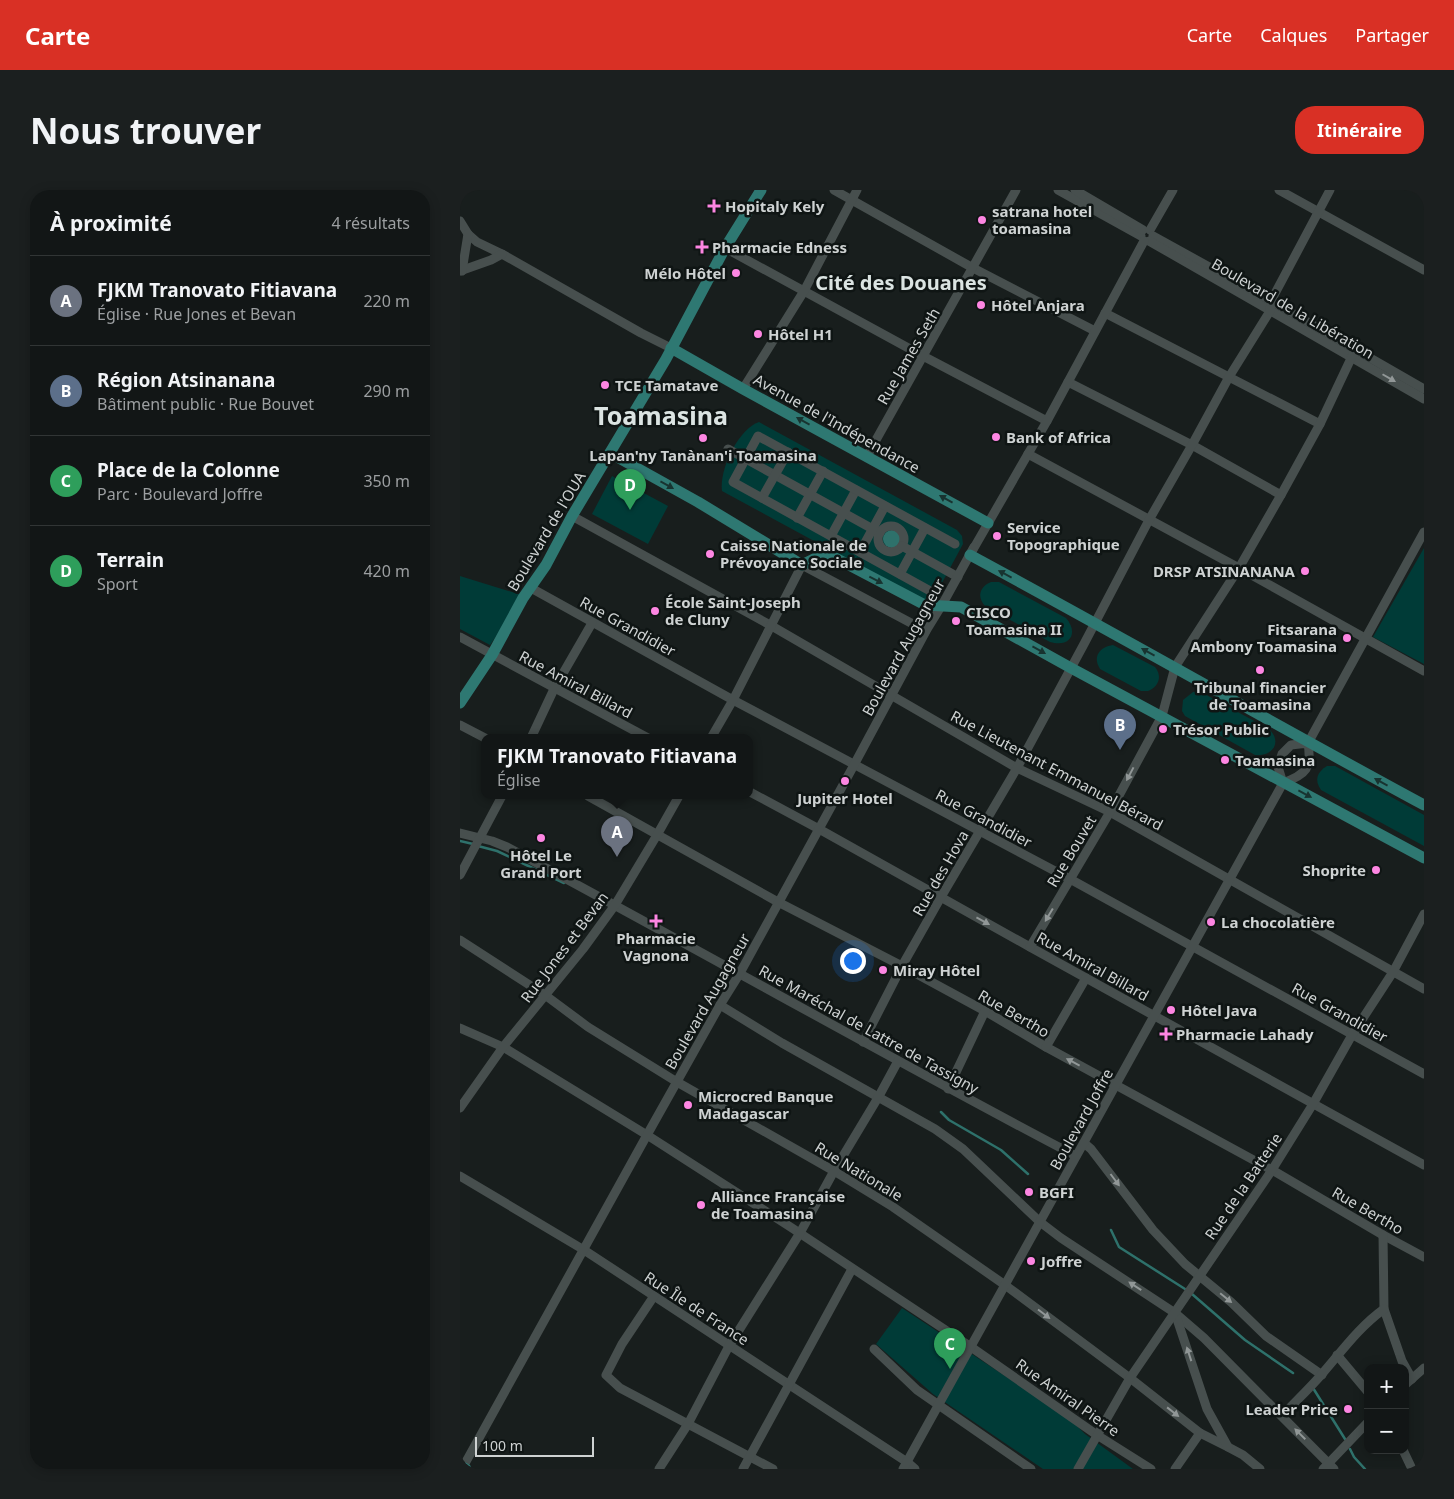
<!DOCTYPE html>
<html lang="fr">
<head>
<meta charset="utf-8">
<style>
  body { margin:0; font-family:"Noto Sans",sans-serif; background:#1b1f1f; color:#f1f3f6 }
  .controls { position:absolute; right:15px; bottom:15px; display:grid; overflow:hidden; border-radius:10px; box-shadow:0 2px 12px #0003 }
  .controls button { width:45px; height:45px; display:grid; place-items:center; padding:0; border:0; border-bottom:1px solid #313535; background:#121616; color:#f1f3f6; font:25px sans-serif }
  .scale { position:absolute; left:15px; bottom:12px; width:119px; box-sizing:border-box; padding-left:5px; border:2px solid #ced2d2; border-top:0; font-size:14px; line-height:18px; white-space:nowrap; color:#ced2d2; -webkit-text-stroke:4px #0f1514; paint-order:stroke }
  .you { position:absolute; left:392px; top:770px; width:18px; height:18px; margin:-12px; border:4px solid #fff; border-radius:50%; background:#1a73e8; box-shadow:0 0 0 8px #1a73e833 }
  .badge { display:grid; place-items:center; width:32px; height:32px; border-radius:50%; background:#d93025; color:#fff; font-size:16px; font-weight:700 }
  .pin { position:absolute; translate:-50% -41px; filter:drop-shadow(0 1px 2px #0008) }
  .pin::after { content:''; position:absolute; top:26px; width:18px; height:15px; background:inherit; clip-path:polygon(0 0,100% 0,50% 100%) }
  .popup { position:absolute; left:21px; top:544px; width:272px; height:65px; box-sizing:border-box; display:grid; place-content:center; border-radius:10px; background:#121616; filter:drop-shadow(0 1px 4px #0005); font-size:16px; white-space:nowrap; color:#9c9fa1 }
  .popup b { font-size:19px; color:#f1f3f6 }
  .popup::after { content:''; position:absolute; left:50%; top:100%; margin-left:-10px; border:10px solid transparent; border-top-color:#121616 }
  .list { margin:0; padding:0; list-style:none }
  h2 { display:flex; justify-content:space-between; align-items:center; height:65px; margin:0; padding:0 20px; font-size:21px }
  h2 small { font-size:16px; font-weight:400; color:#9c9fa1 }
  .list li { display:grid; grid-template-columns:32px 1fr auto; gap:15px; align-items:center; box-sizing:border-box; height:90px; padding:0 20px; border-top:1px solid #313535 }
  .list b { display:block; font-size:19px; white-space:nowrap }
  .list p { margin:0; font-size:16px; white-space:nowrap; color:#9c9fa1 }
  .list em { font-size:16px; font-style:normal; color:#9c9fa1 }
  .map { position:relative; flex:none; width:964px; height:1279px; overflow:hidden; border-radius:20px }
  header { display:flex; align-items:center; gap:30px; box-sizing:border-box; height:70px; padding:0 25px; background:#d93025; color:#fff }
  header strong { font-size:24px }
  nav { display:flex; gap:28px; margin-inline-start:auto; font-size:18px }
  .intro { display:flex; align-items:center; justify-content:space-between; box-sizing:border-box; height:120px; padding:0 30px }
  h1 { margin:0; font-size:35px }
  .button { padding:12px 22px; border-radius:20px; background:#d93025; color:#fff; font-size:18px; font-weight:700 }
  main { display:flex; gap:30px; padding:0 30px }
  aside { flex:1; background:#121616; border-radius:20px; box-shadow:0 2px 12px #0003 }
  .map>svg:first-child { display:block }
</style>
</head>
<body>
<header>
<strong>Carte</strong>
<nav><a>Carte</a><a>Calques</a><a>Partager</a></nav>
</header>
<div class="intro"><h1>Nous trouver</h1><a class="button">Itinéraire</a></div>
<main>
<aside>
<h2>À proximité<small>4 résultats</small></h2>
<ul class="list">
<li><span class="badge" style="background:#6b7280">A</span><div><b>FJKM Tranovato Fitiavana</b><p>Église · Rue Jones et Bevan</p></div><em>220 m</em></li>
<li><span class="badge" style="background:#5c6f8a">B</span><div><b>Région Atsinanana</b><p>Bâtiment public · Rue Bouvet</p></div><em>290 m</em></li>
<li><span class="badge" style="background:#2e9e5b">C</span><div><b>Place de la Colonne</b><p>Parc · Boulevard Joffre</p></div><em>350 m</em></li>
<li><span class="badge" style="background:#2e9e5b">D</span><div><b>Terrain</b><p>Sport</p></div><em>420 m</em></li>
</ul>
</aside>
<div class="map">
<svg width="964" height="1279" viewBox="0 0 964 1279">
  <rect width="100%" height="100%" fill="#181e1d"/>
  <g fill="#003b37">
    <path d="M 299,232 L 497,340 L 502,346 L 503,354 L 476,404 L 470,409 L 461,409 L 262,301 C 259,280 278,239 299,232 Z"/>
    <path d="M 152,286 L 208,316 L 188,354 L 132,324 Z"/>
    <path d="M 964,358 L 964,474 L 913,447 Z"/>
    <path d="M 0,386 L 65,406 L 30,455 L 0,439 Z"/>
    <path d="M 531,392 L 539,392 L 606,428 C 619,443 610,458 590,452 L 525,416 C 517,407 519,397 531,392 Z"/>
    <path d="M 653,455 L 695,477 C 703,487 698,497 688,501 L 681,501 L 640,479 C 632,466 640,457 653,455 Z"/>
    <path d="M 739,501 L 809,539 C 823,552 812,567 795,565 L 725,526 L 722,521 L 723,510 L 733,502 Z"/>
    <path d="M 867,576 L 875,576 L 964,625 L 964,656 L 861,600 C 854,590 857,582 867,576 Z"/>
    <path d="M 442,1118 L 609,1228 L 625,1244 L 673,1279 L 583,1279 L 473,1204 L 416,1154 Z"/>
  </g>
  <circle fill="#2e716b" cx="432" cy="349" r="9"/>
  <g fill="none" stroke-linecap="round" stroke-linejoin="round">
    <g stroke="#2e716b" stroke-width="2.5">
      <path d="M 0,651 L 13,654"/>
      <path d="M 18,656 L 37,661 L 104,693"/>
      <path d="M 481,922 L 489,930 L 541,960 L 568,984"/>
      <path d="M 651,1040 L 659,1057 L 725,1099"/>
      <path d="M 732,1104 L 785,1150 L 833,1183"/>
      <path d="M 853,1198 L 885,1249"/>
      <path d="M 890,1259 L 894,1267 L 905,1279"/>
    </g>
    <g stroke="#474f4e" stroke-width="9">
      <path d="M 374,0 L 513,78 L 635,141"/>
      <path d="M 598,0 L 681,46"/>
      <path d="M 615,0 L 683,40"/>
      <path d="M 819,0 L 964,80"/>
      <path d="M 0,31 L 8,44 L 17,52 L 42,64 L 181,143 L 211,158"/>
      <path d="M 690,40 L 713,0"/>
      <path d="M 693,46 L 811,111 L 964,199"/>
      <path d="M 689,51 L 964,209"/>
      <path d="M 265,58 L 463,166 L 587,231"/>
      <path d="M 0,81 L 31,70 L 42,64"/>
      <path d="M 2,81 L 8,44"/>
      <path d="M 645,123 L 860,234"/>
      <path d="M 608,192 L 732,255 L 821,305"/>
      <path d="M 283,199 L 344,101 L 397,0"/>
      <path d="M 268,259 L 420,343"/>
      <path d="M 568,264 L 779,378 L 964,481"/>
      <path d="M 407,266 L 556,0"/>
      <path d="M 302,308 L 328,262"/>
      <path d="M 112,326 L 310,435 L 557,578 L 650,622 L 964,799"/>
      <path d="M 337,328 L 363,281"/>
      <circle cx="431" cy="349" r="13"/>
      <path d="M 371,346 L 396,300"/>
      <path d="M 442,356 L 498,387"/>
      <path d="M 400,362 L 425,316"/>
      <path d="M 511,363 L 587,231 L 684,51"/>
      <path d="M 440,384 L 465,338"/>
      <path d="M 71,398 L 273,510 L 610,689 L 964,884"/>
      <path d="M 472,402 L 273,292 L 298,246 L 495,354"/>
      <path d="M 0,447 L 188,548"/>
      <path d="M 0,535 L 25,548"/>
      <path d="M 71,548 L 94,499 L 132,433"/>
      <path d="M 251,548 L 273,510 L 342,375 L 466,441"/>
      <path d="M 848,553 L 964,342"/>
      <path d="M 848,553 C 852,578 847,584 823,593 L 818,577 L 822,564 L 831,555 Z"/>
      <path d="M 290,602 L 359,639 L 570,757 L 964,975"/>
      <path d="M 128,606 L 318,712 L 442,776 L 525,821 L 586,857 L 812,980 L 923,1045 L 964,1067"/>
      <path d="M 0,643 L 32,651 L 47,657 C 238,759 425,866 616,966"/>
      <path d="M 0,685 L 42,606"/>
      <path d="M 0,750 L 85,805 L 128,837 L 217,892 L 374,981 L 433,1017 L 545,1095 L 670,1188 L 740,1243 L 768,1257 L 783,1265 L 800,1279"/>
      <path d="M 570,757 L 650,622 L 702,526 L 715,477 L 779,378 L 821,305 L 860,234 L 895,160"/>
      <path d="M 260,815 L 322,853 L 475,939 L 503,959 L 580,1032 L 601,1048 L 715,1123 L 744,1148 L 874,1279"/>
      <path d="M 0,838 L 43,857 L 187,945 L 332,1038 L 511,1157 L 637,1245 L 691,1279"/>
      <path d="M 403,852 L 442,776 L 481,707 L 557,578 L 624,454 L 689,330 L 732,255 L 769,187 L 810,121 L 811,111 L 870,0"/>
      <path d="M 586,857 L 626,788"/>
      <path d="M 488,899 L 525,821"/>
      <path d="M 0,918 L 43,857 L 123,759 L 155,715 L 197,645 L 219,606"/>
      <path d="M 624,953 L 631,959 L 693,1040 L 725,1074 L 771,1112 L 806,1146 L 862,1185"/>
      <path d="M 0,986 L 124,1060 L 447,1272 L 455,1279"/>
      <path d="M 923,1045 L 924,1119 L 942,1171 L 952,1189"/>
      <path d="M 194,1106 L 162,1154 L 146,1185 L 160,1198 L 313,1279"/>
      <path d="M 715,1123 L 747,1219 L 768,1257"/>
      <path d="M 414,1159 L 457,1200 L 571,1279"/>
      <path d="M 877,1165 L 908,1202"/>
      <path d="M 945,1195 L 964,1178"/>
      <path d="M 822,1226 C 835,1212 849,1199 862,1184 C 882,1161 899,1137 924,1119"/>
      <path d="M 943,1260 L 952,1279"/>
      <path d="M 3,1277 L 187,945 L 260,815 L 280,783 L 394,575 L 466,441 L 482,415 L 514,357"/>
      <path d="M 199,1279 L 228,1234 L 269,1156 L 340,1043 L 374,981 L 419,906 L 438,871"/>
      <path d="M 283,1279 L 392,1079"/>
      <path d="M 443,1279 L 823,593"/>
      <path d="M 618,1279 L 670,1188 L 812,980 L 853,914 L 892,845 L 933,782 L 964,724"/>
      <path d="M 715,1279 L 740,1243"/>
      <path d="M 863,1279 L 908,1232"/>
    </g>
    <g stroke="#2e7872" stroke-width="11">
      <path d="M 211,158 L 283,199 L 528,333"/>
      <path d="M 150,263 L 238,312 L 342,375 L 366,363 L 465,415 L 501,417 L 611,478 L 964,668"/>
      <path d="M 510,365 C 662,447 812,533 964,615"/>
      <path d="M 0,513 L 32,465 L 63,408 L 86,375 L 112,326 L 206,169 L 265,58 L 301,0"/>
      <path d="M 0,1276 L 6,1279"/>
    </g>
  </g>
  <defs><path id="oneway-solid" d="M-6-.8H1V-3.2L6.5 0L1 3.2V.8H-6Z" transform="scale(1.25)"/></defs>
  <g fill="#919797">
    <use href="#oneway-solid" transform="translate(929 188) rotate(30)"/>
    <use href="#oneway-solid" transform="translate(670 584) rotate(118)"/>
    <use href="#oneway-solid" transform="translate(589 725) rotate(121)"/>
    <use href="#oneway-solid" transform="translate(523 731) rotate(29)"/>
    <use href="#oneway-solid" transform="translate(613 872) rotate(-152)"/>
    <use href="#oneway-solid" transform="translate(655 990) rotate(53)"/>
    <use href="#oneway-solid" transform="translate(675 1096) rotate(-147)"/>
    <use href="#oneway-solid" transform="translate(766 1108) rotate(39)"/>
    <use href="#oneway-solid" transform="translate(584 1124) rotate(37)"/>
    <use href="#oneway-solid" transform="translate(729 1164) rotate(-108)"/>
    <use href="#oneway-solid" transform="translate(713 1222) rotate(38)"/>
    <use href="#oneway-solid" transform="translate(840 1244) rotate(-135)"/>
  </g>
  <g fill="#183330">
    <use href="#oneway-solid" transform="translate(343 231) rotate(-151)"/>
    <use href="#oneway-solid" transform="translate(207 295) rotate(29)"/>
    <use href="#oneway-solid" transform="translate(486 309) rotate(-151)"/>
    <use href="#oneway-solid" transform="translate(545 384) rotate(-152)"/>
    <use href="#oneway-solid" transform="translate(416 390) rotate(27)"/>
    <use href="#oneway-solid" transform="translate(579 460) rotate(29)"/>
    <use href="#oneway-solid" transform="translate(688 462) rotate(-151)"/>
    <use href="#oneway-solid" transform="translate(921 592) rotate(-151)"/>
    <use href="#oneway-solid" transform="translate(845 604) rotate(28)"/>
  </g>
  <g fill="#fd86e2" stroke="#0f1514" stroke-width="2">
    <path d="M251.5 8.5h5v5h5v5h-5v5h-5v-5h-5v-5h5z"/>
    <circle cx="522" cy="30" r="5"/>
    <path d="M239.5 49.5h5v5h5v5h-5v5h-5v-5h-5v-5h5z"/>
    <circle cx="276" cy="83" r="5"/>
    <circle cx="521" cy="115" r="5"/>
    <circle cx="298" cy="144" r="5"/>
    <circle cx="145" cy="195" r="5"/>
    <circle cx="536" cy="247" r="5"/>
    <circle cx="243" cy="248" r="5"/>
    <circle cx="537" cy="346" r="5"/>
    <circle cx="250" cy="364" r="5"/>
    <circle cx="845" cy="381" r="5"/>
    <circle cx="195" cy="421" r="5"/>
    <circle cx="496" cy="431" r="5"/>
    <circle cx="887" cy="448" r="5"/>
    <circle cx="800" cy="480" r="5"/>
    <circle cx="703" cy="539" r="5"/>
    <circle cx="765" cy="570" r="5"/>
    <circle cx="385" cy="591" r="5"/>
    <circle cx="81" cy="648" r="5"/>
    <circle cx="916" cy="680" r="5"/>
    <path d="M193.5 723.5h5v5h5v5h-5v5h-5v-5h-5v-5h5z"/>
    <circle cx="751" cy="732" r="5"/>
    <circle cx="423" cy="780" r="5"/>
    <circle cx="711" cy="820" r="5"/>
    <path d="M703.5 836.5h5v5h5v5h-5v5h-5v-5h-5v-5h5z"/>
    <circle cx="228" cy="915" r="5"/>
    <circle cx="569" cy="1002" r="5"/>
    <circle cx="241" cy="1015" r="5"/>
    <circle cx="571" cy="1071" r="5"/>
    <circle cx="888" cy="1219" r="5"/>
  </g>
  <g text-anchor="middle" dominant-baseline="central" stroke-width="5" stroke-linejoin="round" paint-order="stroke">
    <g font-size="15" font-weight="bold" fill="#ced2d2" stroke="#0f1514" text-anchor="start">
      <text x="265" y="16">Hopitaly Kely</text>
      <text x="532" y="21">satrana hotel<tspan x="532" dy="17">toamasina</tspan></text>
      <text x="252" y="57">Pharmacie Edness</text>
      <text x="266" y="83" text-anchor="end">Mélo Hôtel</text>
      <text x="531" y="115">Hôtel Anjara</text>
      <text x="308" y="144">Hôtel H1</text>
      <text x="155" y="195">TCE Tamatave</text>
      <text x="546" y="247">Bank of Africa</text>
      <text x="243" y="265" text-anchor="middle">Lapan'ny Tanànan'i Toamasina</text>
      <text x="547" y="337">Service<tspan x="547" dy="17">Topographique</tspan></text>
      <text x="260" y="355">Caisse Nationale de<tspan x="260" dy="17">Prévoyance Sociale</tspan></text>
      <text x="835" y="381" text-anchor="end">DRSP ATSINANANA</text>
      <text x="205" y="412">École Saint-Joseph<tspan x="205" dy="17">de Cluny</tspan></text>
      <text x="506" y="422">CISCO<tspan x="506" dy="17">Toamasina II</tspan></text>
      <text x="877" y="439" text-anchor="end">Fitsarana<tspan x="877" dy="17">Ambony Toamasina</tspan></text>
      <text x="800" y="497" text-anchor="middle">Tribunal financier<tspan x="800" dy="17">de Toamasina</tspan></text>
      <text x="713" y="539">Trésor Public</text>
      <text x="775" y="570">Toamasina</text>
      <text x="385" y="608" text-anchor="middle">Jupiter Hotel</text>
      <text x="81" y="665" text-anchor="middle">Hôtel Le<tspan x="81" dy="17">Grand Port</tspan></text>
      <text x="906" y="680" text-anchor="end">Shoprite</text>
      <text x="761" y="732">La chocolatière</text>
      <text x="196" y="748" text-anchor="middle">Pharmacie<tspan x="196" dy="17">Vagnona</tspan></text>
      <text x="433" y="780">Miray Hôtel</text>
      <text x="721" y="820">Hôtel Java</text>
      <text x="716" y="844">Pharmacie Lahady</text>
      <text x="238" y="906">Microcred Banque<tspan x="238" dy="17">Madagascar</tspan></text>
      <text x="579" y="1002">BGFI</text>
      <text x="251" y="1006">Alliance Française<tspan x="251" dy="17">de Toamasina</tspan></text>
      <text x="581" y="1071">Joffre</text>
      <text x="878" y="1219" text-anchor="end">Leader Price</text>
    </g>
    <g font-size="15" fill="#ced2d2" stroke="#0f1514">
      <text transform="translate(833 118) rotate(30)">Boulevard de la Libération</text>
      <text transform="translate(448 166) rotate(-60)">Rue James Seth</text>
      <text transform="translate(377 233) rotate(29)">Avenue de l'Indépendance</text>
      <text transform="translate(86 341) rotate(-59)">Boulevard de l'OUA</text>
      <text transform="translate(168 436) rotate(29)">Rue Grandidier</text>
      <text transform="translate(443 457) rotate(-61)">Boulevard Augagneur</text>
      <text transform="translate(116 494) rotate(28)">Rue Amiral Billard</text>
      <text transform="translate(597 580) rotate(28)">Rue Lieutenant Emmanuel Bérard</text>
      <text transform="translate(524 628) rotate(28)">Rue Grandidier</text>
      <text transform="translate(611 661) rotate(-59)">Rue Bouvet</text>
      <text transform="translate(480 683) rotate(-60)">Rue des Hova</text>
      <text transform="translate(104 757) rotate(-53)">Rue Jones et Bevan</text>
      <text transform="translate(633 776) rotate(29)">Rue Amiral Billard</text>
      <text transform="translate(247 811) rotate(-60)">Boulevard Augagneur</text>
      <text transform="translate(880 822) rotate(29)">Rue Grandidier</text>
      <text transform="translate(554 823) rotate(30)">Rue Bertho</text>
      <text transform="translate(409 839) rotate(29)">Rue Maréchal de Lattre de Tassigny</text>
      <text transform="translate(621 929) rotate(-61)">Boulevard Joffre</text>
      <text transform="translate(399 981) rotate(31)">Rue Nationale</text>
      <text transform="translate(783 996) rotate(-56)">Rue de la Batterie</text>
      <text transform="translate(908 1020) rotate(30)">Rue Bertho</text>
      <text transform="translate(237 1118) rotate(33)">Rue Île de France</text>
      <text transform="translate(608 1207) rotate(35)">Rue Amiral Pierre</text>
    </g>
    <g font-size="20" font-weight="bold" fill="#dbe4e2" stroke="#0f1514">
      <text x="441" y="92">Cité des Douanes</text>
    </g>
    <g font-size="25" font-weight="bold" fill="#dbe4e2" stroke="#0f1514">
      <text x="201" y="225">Toamasina</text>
    </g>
  </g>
</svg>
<div class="controls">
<button>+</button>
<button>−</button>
</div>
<div class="scale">100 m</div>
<div class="you"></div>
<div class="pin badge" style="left:157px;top:667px;background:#6b7280">A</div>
<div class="popup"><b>FJKM Tranovato Fitiavana</b>Église</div>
<div class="pin badge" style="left:660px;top:560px;background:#5c6f8a">B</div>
<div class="pin badge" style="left:490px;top:1179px;background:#2e9e5b">C</div>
<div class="pin badge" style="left:170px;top:320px;background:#2e9e5b">D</div>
</div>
</main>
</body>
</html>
